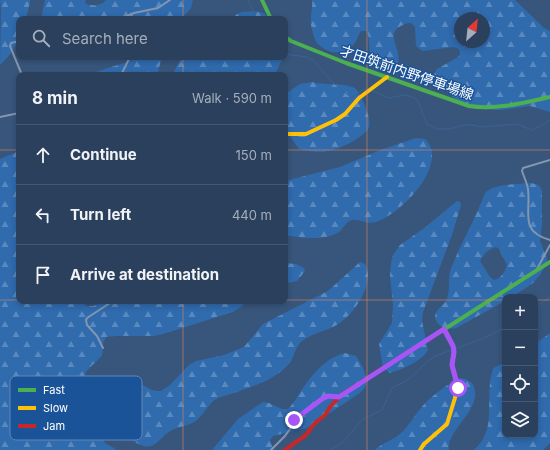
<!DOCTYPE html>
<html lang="en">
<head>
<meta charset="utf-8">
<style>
  body { margin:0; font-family:Inter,"Noto Sans JP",sans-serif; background:#324763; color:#f1f3f6 }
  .controls { position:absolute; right:12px; bottom:12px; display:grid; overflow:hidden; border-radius:8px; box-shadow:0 2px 6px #0003 }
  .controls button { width:36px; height:36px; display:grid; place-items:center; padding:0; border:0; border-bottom:1px solid #465972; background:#2a405d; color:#f1f3f6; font:20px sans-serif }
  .compass { position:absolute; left:454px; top:12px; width:36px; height:36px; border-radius:50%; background:#2a405d; box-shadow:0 2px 6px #0003; rotate:27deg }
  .stop { position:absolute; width:12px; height:12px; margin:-9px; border:3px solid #a855f7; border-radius:50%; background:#fff }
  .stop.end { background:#a855f7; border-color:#fff; box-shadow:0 1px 4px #0008 }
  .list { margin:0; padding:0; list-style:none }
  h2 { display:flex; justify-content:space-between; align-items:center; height:52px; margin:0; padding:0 16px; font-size:17px }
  h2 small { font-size:13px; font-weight:400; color:#a5afbc }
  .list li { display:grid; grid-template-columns:26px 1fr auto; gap:12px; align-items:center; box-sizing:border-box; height:60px; padding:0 16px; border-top:1px solid #465972 }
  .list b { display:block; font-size:15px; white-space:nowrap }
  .list em { font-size:13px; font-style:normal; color:#a5afbc }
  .icon { flex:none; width:22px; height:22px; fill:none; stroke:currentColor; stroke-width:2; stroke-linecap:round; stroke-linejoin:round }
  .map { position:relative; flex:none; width:550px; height:450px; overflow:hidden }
  .search { position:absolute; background:#2a405d; box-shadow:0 2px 6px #0003; left:16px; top:16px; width:272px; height:44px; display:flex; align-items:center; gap:10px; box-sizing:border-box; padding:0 14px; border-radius:8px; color:#a5afbc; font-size:15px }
  .panel { position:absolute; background:#2a405d; box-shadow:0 2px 6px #0003; left:16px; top:72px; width:272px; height:232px; border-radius:8px }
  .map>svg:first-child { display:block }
</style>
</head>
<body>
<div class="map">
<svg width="550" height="450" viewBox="0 0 550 450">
  <defs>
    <pattern id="forest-firs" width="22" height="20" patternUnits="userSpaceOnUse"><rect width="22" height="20" fill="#306bae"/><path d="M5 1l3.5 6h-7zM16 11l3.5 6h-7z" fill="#5989be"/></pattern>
  </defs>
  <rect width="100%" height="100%" fill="#38567c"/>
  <g fill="url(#forest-firs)" fill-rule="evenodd">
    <path d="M 0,0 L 30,0 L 30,2 L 26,19 L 19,19 C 19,24 20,30 19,35 C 17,47 8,57 0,65 L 1,10 Z"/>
    <path d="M 45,0 L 85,0 L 86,4 C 92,6 102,6 106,0 L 193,0 L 191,8 L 181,19 L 41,19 Z"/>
    <path d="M 312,0 L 515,0 L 544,28 L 550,31 L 550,112 L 530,106 L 500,110 L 482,109 L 456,100 L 435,80 L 433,76 L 437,69 L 458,57 L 460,54 L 459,49 L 453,47 L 422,51 L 416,46 L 415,27 L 411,23 C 406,23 403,25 399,27 C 384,37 407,54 395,68 C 390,68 386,66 382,65 C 364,57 372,44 367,31 L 361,31 C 358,35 357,41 353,45 C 343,56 327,54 317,43 C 314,39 312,31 311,25 C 310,17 313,8 312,0 ZM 460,18 L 484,18 L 484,42 L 460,42 Z"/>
    <path d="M 242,12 C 254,12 262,9 270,19 L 231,19 L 237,14 Z"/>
    <path d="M 143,57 L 162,57 L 158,72 L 153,75 L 86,75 Z"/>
    <path d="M 182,57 L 283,57 L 275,75 L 172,75 Z"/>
    <path d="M 312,82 C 326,86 341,82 355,88 C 361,94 372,119 369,127 C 364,138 338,150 327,151 C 320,153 305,151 299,149 L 290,136 L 285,133 L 285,94 L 300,84 Z"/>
    <path d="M 416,138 L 425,139 C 434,148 433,156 430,167 C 423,188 398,214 376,222 C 367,225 360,218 352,220 C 346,221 344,228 339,232 C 325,241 300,238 285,235 L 285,181 L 340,167 L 383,149 Z"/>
    <path d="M 19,151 L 19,301 L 78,301 L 87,306 L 93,306 L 106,301 L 246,301 L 241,307 L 233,312 L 163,334 L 154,336 L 116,336 L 106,337 L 102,345 C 107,360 88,364 85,375 C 84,379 87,383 88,387 C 91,393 95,393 101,393 C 113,394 124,383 135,381 L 152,390 L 157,391 L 161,391 L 170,385 L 189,365 L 196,361 L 224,355 L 244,347 L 263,324 L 328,291 L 360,262 L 365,264 C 370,272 368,282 365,290 C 358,306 347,321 331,328 C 321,332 309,335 301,342 C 295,348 295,354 291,361 C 287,368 275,376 268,380 C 257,385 245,389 234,393 C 228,395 221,396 216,399 C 209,403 205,413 198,419 C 191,426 179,426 170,431 C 163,435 159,443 151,446 C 133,450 123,424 105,430 L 102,437 L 105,443 L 117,450 L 0,450 L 0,159 Z"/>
    <path d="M 530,183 C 536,184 540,184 542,191 L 542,225 L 540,241 L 547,259 L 547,263 L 540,275 L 533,283 L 512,297 L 505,297 L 505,301 L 456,328 C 449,330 435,327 435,316 C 435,310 445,305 447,299 C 451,288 447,276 452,266 C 462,241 476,218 485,193 C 493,184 518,184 530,183 ZM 496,247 L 499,249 L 507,265 C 505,271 501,279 494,280 L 490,277 L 480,261 C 483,255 488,249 496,247 Z"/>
    <path d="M 457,201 L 460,202 L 461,205 L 452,235 L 423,312 L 422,321 L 428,350 C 422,361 401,370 390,373 L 383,368 L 379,344 L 392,323 L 393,305 L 390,276 L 391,263 L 393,255 L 400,245 L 423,229 Z"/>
    <path d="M 285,263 L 296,264 L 304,268 L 305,271 L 297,281 L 285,283 Z"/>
    <path d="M 550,333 L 550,443 L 543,450 L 474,450 C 495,431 487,408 490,383 C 491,378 491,372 494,368 C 497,366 502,364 505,362 L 505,435 L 535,435 L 535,344 Z"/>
    <path d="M 345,353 L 356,356 C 361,363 368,376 366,385 C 365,388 362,391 360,393 L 307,428 L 273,436 L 270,440 L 274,450 L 212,450 L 238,419 L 263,402 L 269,403 L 282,409 L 288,409 C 293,404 297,397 301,391 C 312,375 325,358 345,353 Z"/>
    <path d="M 461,378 L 465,379 L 472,383 C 487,407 445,430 449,450 L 375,450 C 383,442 394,440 401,433 C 409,426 414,416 421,408 C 429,398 448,383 461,378 Z"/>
  </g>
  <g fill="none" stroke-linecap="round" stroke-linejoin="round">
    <g stroke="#3b6294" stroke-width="1">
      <path d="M 248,0 L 255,14 L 255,19"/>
      <path d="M 285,54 L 307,57 L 313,60 L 331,81 L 352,98 L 362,90 L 368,89"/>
      <path d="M 371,90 L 389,98 L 404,95 L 408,96 L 415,98 L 418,102 L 427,124 L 438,129 L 450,129 L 464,125 L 472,125 L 482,127 L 518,124 L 531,130 L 539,127 L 550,120"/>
      <path d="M 535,307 L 550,297"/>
      <path d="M 455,349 L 491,335 L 505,327"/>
      <path d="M 331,450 L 344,441 L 363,419 L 382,410 L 392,388 L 409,379 L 428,361 L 435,356 L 452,350"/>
    </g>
    <g stroke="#8296af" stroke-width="2">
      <path d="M 131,14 L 133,19"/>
      <path d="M 119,19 L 134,13 L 158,8 L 170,0"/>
      <path d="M 19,41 L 11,43 L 10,46 L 22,75"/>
      <path d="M 119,75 L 122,73 L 130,57"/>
      <path d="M 0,117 L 19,113"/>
      <path d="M 550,160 L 523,168 L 522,171 C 524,177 527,183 528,189 C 531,214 519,231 550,240"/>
      <path d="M 537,269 L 550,245"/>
      <path d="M 103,348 L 97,336 L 87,325 L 86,320 L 87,318 L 113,301"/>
      <path d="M 271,450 L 285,436 L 299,416 L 322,399 L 328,396 L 339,397"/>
    </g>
    <g stroke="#4caf50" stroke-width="4">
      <path d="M 262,0 L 271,19"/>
      <path d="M 285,37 L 291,41 L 346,63 L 469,106 C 497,110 523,103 550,97"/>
      <path d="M 440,332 L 550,262"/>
    </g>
    <g stroke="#ffc107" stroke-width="4">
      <path d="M 285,134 L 306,134 L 336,120 L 345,114 L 359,98 L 387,77"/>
      <path d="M 420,450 L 424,444 L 447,424 L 458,388 L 452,365 L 454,352 L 453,346 L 444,329"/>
    </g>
    <path stroke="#c62828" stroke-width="4" d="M 285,450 L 306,435 L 314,424 L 325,415 L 330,407 L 341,395 L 440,332"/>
  </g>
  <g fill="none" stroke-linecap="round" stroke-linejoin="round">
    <path stroke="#a855f7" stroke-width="5" d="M 294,420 L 322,399 L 328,396 L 339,397 L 444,329 L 453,346 L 454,352 L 452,365 L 458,388"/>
  </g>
  <path fill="none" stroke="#ef8b55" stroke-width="1" stroke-opacity="0.55" d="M 183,0 L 183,19M 367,0 L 367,450M 183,57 L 183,75M 0,150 L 19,150M 285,150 L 550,150M 0,300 L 19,300M 285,300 L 505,300M 535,300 L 550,300M 183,301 L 183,450"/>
  <g text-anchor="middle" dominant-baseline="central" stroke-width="3" stroke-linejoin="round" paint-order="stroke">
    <g font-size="14" fill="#fff" stroke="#1b5399">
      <text transform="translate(407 72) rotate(19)">才田筑前内野停車場線</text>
    </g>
  </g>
  <rect x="10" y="376" width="132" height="64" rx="6" fill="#1b5399" stroke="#5f87b8" stroke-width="1"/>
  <rect x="18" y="388" width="18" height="4" fill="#4caf50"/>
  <rect x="18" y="406" width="18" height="4" fill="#ffc107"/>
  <rect x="18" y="424" width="18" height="4" fill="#c62828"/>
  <g font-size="11" fill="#fff">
    <text x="43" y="394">Fast</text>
    <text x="43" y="412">Slow</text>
    <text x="43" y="430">Jam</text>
  </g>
</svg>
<div class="controls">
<button>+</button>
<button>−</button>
<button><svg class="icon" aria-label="locate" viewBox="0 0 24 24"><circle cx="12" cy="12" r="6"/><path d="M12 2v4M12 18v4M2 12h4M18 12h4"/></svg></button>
<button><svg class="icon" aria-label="layers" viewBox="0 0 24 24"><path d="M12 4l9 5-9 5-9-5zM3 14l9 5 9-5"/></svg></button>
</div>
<svg class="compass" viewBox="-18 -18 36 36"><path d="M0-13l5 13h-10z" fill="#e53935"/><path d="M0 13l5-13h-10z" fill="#a5afbc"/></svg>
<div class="stop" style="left:458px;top:388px"></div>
<div class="stop end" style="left:294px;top:420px"></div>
<div class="search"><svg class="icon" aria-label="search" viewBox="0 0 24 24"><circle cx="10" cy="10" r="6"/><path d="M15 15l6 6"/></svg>Search here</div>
<section class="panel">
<h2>8 min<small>Walk · 590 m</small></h2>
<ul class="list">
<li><svg class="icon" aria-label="ahead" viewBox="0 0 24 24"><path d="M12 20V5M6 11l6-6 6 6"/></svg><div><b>Continue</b></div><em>150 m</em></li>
<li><svg class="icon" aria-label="left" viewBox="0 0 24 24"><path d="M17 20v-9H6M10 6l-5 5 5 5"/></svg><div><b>Turn left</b></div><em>440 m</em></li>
<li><svg class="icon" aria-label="arrive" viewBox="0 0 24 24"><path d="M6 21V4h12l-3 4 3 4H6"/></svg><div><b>Arrive at destination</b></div></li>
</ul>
</section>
</div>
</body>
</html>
